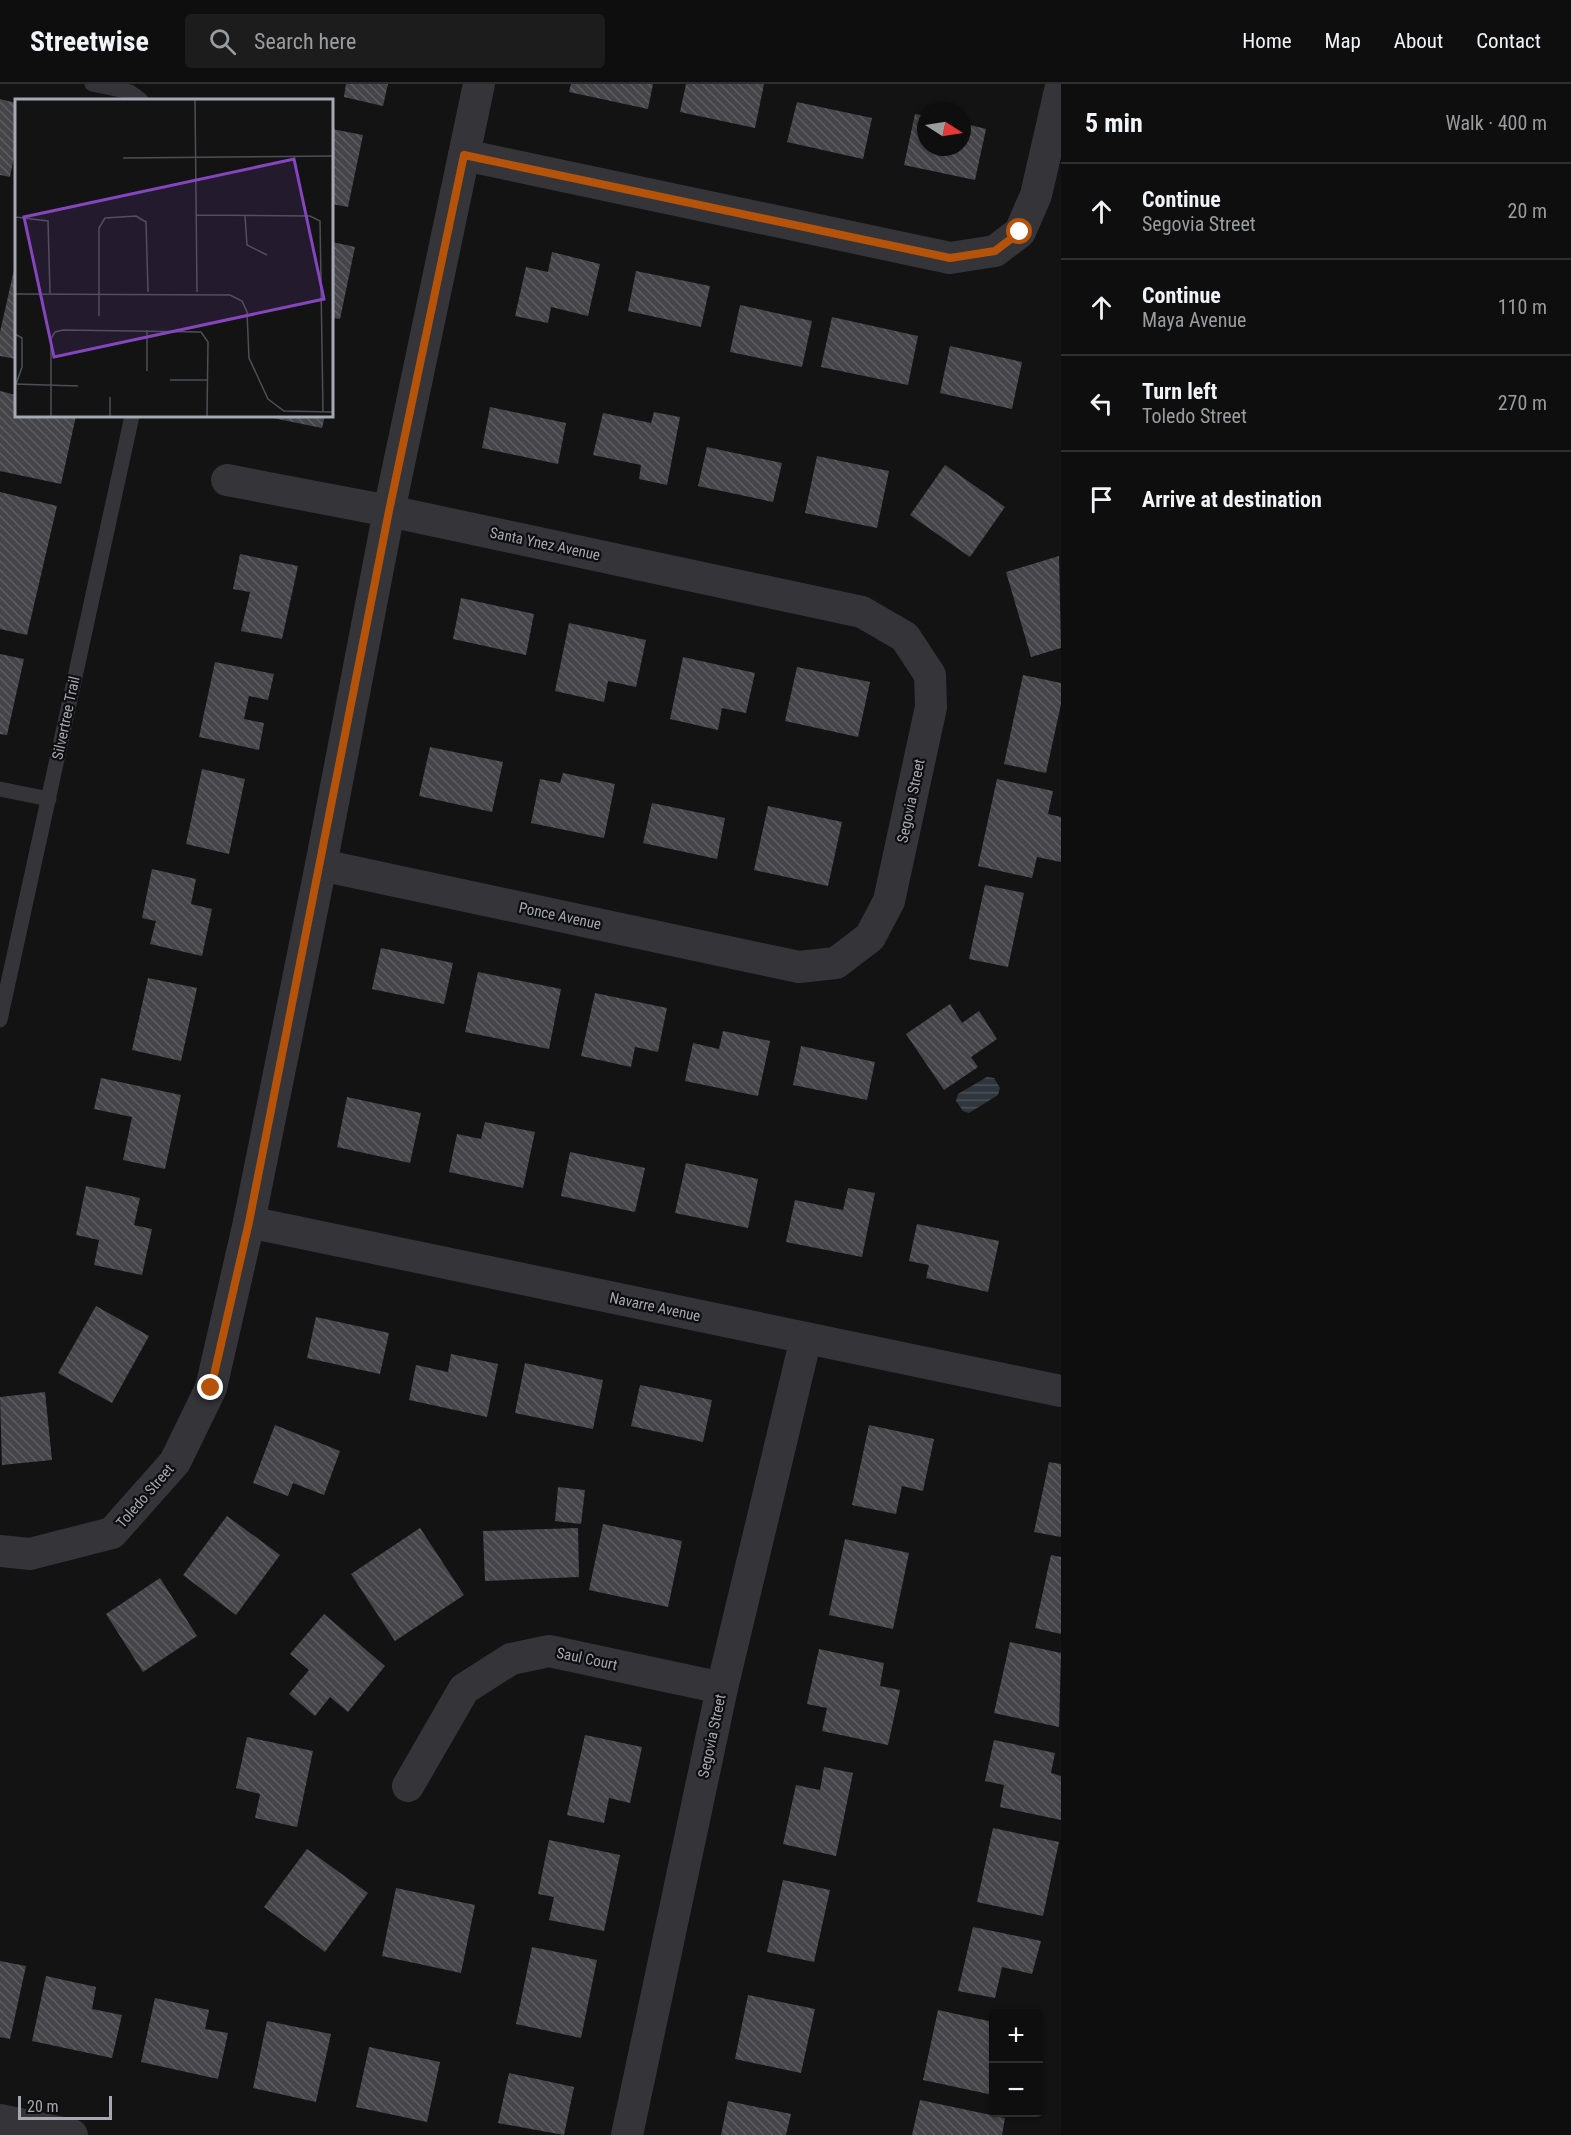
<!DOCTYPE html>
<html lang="en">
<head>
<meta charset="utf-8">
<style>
  body { margin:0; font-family:"Roboto Condensed",sans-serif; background:#1c1c1d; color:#f1f3f6 }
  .controls { position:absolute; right:18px; bottom:18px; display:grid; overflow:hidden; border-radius:6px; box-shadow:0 2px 4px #0004 }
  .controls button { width:54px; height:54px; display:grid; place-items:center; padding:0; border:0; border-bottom:2px solid #2e2e2f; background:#0e0e0f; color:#f1f3f6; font:30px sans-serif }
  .compass { position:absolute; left:917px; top:18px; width:54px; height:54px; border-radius:50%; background:#0e0e0f; box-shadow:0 2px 4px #0004; rotate:102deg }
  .scale { position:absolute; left:18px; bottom:15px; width:94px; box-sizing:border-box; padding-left:6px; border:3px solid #a6a8b3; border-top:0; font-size:16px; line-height:21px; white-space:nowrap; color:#a6a8b3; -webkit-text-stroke:4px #0e0e0f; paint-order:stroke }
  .stop { position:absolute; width:18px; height:18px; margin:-14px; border:4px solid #b45309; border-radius:50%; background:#fff }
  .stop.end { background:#b45309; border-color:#fff; box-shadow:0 2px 6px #0008 }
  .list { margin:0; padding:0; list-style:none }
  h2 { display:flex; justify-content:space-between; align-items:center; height:78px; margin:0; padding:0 24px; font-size:26px }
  h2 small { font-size:20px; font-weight:400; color:#9b9c9e }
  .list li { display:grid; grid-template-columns:39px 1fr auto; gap:18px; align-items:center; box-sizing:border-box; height:96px; padding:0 24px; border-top:2px solid #2e2e2f }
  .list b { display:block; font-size:22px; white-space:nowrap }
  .list p { margin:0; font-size:20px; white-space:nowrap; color:#9b9c9e }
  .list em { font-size:20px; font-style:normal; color:#9b9c9e }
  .icon { flex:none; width:33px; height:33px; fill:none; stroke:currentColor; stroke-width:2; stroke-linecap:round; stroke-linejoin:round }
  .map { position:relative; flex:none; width:1061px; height:2051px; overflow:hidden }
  header { display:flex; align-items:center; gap:36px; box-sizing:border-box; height:84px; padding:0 30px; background:#0e0e0f; border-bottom:2px solid #2e2e2f }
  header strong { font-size:28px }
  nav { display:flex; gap:33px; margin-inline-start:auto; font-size:21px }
  .search { width:420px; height:54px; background:#1c1c1d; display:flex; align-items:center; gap:15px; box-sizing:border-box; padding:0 21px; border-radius:6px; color:#9b9c9e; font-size:22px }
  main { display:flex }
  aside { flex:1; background:#0e0e0f }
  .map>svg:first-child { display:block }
</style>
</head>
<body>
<header>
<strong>Streetwise</strong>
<div class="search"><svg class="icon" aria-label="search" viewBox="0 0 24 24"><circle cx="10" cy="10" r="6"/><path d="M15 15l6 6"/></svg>Search here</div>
<nav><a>Home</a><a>Map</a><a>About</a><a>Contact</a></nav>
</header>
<main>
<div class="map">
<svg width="1061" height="2051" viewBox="0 0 1061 2051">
  <defs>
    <pattern id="water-rules" width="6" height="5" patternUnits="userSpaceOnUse" patternTransform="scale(1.5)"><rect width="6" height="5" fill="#30363d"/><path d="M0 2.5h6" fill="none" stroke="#4b5057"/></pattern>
    <pattern id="building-back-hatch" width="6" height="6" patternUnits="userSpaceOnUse" patternTransform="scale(1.5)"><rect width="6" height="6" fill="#454549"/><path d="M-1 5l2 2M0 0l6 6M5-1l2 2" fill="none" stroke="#5d5d61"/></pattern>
  </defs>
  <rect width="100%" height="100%" fill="#131314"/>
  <path fill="url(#water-rules)" d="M 987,993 L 994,994 L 1000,1004 L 998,1011 L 969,1029 L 963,1027 L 956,1017 L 958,1010 Z"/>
  <g fill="url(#building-back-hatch)">
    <path d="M 346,0 L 388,0 L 383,22 L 344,13 Z"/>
    <path d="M 571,0 L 653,0 L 648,25 L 569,8 Z"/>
    <path d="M 686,0 L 764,0 L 755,44 L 680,28 Z"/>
    <path d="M 0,15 L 16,19 L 16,63 L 10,93 L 0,91 Z"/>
    <path d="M 797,18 L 872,34 L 863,75 L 787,58 Z"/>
    <path d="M 915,30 L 926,32 L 926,63 L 962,63 L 962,39 L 986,45 L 975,96 L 904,81 Z"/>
    <path d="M 332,45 L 363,51 L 348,123 L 332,120 Z"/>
    <path d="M 332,158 L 355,163 L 340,235 L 332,234 Z"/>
    <path d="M 552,168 L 600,180 L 588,232 L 551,223 L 548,239 L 515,232 L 526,183 L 548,188 Z"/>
    <path d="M 16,177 L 16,275 L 0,272 L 0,248 Z"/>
    <path d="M 636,187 L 710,202 L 701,243 L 628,227 Z"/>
    <path d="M 740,221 L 812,237 L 802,283 L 730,268 Z"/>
    <path d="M 832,233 L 918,252 L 908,301 L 821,283 Z"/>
    <path d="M 950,262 L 1022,278 L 1012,325 L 940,309 Z"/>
    <path d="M 0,307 L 16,311 L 16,332 L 76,332 L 61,400 L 0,387 Z"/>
    <path d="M 490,323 L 566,339 L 558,380 L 482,364 Z"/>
    <path d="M 654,328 L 680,333 L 667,401 L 639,395 L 641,381 L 593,371 L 603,329 L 651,339 Z"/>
    <path d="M 268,333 L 268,332 L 325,332 L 322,344 Z"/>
    <path d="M 707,363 L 782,379 L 773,418 L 698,402 Z"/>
    <path d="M 817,372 L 889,387 L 877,444 L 805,429 Z"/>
    <path d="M 945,381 L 1005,423 L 970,473 L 910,431 Z"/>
    <path d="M 0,408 L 57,422 L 27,551 L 0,545 Z"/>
    <path d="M 240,470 L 298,482 L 282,555 L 241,547 L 250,508 L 233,505 Z"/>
    <path d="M 1059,472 L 1061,564 L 1031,573 L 1006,488 Z"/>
    <path d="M 461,514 L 534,530 L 526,571 L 453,555 Z"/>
    <path d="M 569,539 L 646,556 L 636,603 L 608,597 L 604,618 L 555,607 Z"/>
    <path d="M 0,570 L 24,575 L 7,651 L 0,650 Z"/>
    <path d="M 683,573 L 755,589 L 746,629 L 722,624 L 718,646 L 670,635 Z"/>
    <path d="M 215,578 L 274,590 L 268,616 L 249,612 L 244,635 L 264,639 L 259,666 L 199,653 Z"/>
    <path d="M 797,583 L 870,598 L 858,653 L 785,637 Z"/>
    <path d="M 1023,591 L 1061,599 L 1061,620 L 1046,689 L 1004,680 Z"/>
    <path d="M 430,663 L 503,678 L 492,728 L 419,712 Z"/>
    <path d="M 202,685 L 245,695 L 229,770 L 186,760 Z"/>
    <path d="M 563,689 L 615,700 L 604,754 L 531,739 L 540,695 L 560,699 Z"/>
    <path d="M 997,695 L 1053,707 L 1048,730 L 1061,733 L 1061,778 L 1037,773 L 1032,794 L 978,782 Z"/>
    <path d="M 652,719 L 725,734 L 717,775 L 643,759 Z"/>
    <path d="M 768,722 L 842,738 L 828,802 L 754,786 Z"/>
    <path d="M 152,785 L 196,795 L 191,820 L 212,825 L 202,872 L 150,860 L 156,837 L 142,834 Z"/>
    <path d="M 985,801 L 1024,809 L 1008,883 L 969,875 Z"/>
    <path d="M 381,864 L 453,879 L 444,920 L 372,905 Z"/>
    <path d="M 478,888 L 561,905 L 549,965 L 465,948 Z"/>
    <path d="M 148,894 L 197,904 L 181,977 L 132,966 Z"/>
    <path d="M 595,909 L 667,924 L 658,968 L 635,963 L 631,983 L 581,972 Z"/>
    <path d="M 950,920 L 962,939 L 979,927 L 997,955 L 971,973 L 978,983 L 944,1006 L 906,950 Z"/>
    <path d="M 723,947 L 770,957 L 758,1012 L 685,997 L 693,959 L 719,965 Z"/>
    <path d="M 801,962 L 875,978 L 867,1016 L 793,1001 Z"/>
    <path d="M 101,994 L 181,1011 L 165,1085 L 123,1076 L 132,1033 L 94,1025 Z"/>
    <path d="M 347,1013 L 421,1029 L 410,1079 L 337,1063 Z"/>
    <path d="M 485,1038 L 535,1048 L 523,1104 L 449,1088 L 457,1050 L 481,1055 Z"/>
    <path d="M 570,1068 L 645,1084 L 635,1128 L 561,1112 Z"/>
    <path d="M 686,1079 L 758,1095 L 748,1144 L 675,1129 Z"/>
    <path d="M 86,1102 L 140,1114 L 134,1141 L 152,1145 L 142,1191 L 94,1181 L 99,1156 L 76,1151 Z"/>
    <path d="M 848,1104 L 875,1109 L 862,1173 L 786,1158 L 795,1116 L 843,1126 Z"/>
    <path d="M 917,1140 L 999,1157 L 988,1208 L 926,1194 L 929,1181 L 909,1177 Z"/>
    <path d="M 96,1222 L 149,1252 L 112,1319 L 58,1289 Z"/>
    <path d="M 316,1233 L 389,1249 L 380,1290 L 307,1274 Z"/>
    <path d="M 451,1270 L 498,1280 L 487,1333 L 409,1316 L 416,1281 L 448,1288 Z"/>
    <path d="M 525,1279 L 603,1296 L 593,1345 L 515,1329 Z"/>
    <path d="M 640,1301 L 712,1316 L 703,1358 L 631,1342 Z"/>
    <path d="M 45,1308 L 52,1376 L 2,1381 L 0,1313 Z"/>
    <path d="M 275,1341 L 340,1367 L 324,1411 L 293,1399 L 288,1412 L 253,1399 Z"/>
    <path d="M 869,1341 L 934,1355 L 923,1407 L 902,1402 L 896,1430 L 852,1421 Z"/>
    <path d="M 1049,1378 L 1061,1380 L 1061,1453 L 1034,1448 Z"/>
    <path d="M 558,1403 L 585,1406 L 581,1440 L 555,1437 Z"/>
    <path d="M 227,1432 L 280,1471 L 236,1531 L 183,1491 Z"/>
    <path d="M 603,1440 L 682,1457 L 668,1523 L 589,1506 Z"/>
    <path d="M 420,1444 L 464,1511 L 395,1557 L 351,1490 Z"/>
    <path d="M 578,1444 L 579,1493 L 485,1497 L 483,1447 Z"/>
    <path d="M 845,1455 L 909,1469 L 893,1545 L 829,1531 Z"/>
    <path d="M 1051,1471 L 1061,1473 L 1061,1550 L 1035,1544 Z"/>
    <path d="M 160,1494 L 197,1552 L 143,1588 L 106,1530 Z"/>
    <path d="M 324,1530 L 385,1582 L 348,1628 L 330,1613 L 315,1632 L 289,1610 L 309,1586 L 290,1570 Z"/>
    <path d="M 1010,1558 L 1061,1569 L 1059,1643 L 994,1629 Z"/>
    <path d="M 819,1565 L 884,1579 L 880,1602 L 900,1606 L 888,1661 L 822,1647 L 827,1624 L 807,1620 Z"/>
    <path d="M 585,1651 L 642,1663 L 630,1719 L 609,1714 L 604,1739 L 567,1731 Z"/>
    <path d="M 247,1653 L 313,1667 L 297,1743 L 255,1734 L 260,1710 L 236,1704 Z"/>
    <path d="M 994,1656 L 1055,1669 L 1051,1689 L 1061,1692 L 1061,1736 L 1000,1723 L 1004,1701 L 985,1697 Z"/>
    <path d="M 824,1683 L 853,1689 L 836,1772 L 783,1760 L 796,1701 L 820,1706 Z"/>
    <path d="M 993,1744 L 1059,1758 L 1043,1832 L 977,1818 Z"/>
    <path d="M 549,1756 L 620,1771 L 604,1847 L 549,1836 L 554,1813 L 538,1810 Z"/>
    <path d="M 307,1765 L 368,1809 L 325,1868 L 264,1823 Z"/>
    <path d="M 783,1796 L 830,1806 L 814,1878 L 767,1868 Z"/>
    <path d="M 396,1804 L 475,1821 L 461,1889 L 382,1872 Z"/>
    <path d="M 973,1843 L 1041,1857 L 1032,1890 L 1002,1883 L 995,1914 L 958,1907 Z"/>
    <path d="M 532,1863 L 597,1876 L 581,1954 L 516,1940 Z"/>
    <path d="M 0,1877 L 26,1882 L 10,1955 L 0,1953 Z"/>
    <path d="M 46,1892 L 96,1903 L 92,1925 L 122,1931 L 112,1974 L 32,1957 Z"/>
    <path d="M 748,1911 L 815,1925 L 801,1989 L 735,1975 Z"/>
    <path d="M 155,1914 L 209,1926 L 205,1945 L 228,1949 L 218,1995 L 141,1978 Z"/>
    <path d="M 938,1926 L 993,1938 L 991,1965 L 993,1965 L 993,2011 L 923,1996 Z"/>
    <path d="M 267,1937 L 331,1950 L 316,2018 L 253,2004 Z"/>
    <path d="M 369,1963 L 440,1978 L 427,2038 L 356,2023 Z"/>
    <path d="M 509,1989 L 574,2003 L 564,2051 L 498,2039 Z"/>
    <path d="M 920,2016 L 1005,2034 L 1002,2051 L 912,2051 Z"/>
    <path d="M 728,2017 L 791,2030 L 786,2051 L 721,2051 Z"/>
  </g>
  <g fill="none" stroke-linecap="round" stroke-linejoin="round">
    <g stroke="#343439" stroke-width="15">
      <path d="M 92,0 L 130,8 L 141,16"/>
      <path d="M 0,705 L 49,715"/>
      <path d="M 0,936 L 132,332"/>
    </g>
    <g stroke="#343439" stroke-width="32">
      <path d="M 464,71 L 950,174 L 995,167 L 1020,148 L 1036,111 L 1061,2"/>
      <path d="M 227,396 L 389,427 L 862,528 L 905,553 L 930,591 L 931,623 L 889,817 L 870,853 L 836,879 L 799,883 L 321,781"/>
      <path d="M 249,1138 L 1061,1307"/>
      <path d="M 0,1467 L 30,1470 L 112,1449 L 175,1378 L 211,1304 L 249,1138 L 321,781 L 389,427 L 479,0"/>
      <path d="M 408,1702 L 464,1605 L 511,1575 L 549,1567 L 722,1604"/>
      <path d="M 0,2036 L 72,2051"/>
      <path d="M 627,2051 L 722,1604 L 806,1254"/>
    </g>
  </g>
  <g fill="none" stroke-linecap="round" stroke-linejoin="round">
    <path stroke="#b45309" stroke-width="8" d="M 211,1304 L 249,1138 L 389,427 L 464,71 L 950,174 L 995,167 L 1020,148"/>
  </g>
  <g text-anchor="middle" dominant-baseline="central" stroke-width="4.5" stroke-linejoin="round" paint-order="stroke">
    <g font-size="15" fill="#a6a8b3" stroke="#0e0e0f">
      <text transform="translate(545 460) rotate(12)">Santa Ynez Avenue</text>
      <text transform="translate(66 634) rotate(-78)">Silvertree Trail</text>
      <text transform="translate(911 717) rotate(-78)">Segovia Street</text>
      <text transform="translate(560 832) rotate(12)">Ponce Avenue</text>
      <text transform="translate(655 1223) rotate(12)">Navarre Avenue</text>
      <text transform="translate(145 1412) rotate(-49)">Toledo Street</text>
      <text transform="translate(587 1575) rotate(12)">Saul Court</text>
      <text transform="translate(712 1652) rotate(-78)">Segovia Street</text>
    </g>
  </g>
  <g transform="translate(15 15)">
    <rect width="318" height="318" fill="#131314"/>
    <path fill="none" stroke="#4e4f54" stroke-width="1.5" d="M 180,1 L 182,193M 108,59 L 318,57M 181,116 L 295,117 L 305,122 L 308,313M 230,117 L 232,146 L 252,156M 0,118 L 33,122 L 35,194M 0,195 L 215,196 L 227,202 L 232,213 L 234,259 L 253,300 L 269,312 L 318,313M 84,217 L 84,129 L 90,119 L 121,117 L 131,123 L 133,193M 132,231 L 132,272M 0,235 L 7,239 L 7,268 L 1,285M 155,281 L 192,281M 0,285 L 63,287M 36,317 L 36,240 L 40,233 L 48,231 L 186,233 L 193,243 L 192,317M 95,317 L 95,298"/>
    <path fill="#8445bd" fill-opacity="0.15" stroke="#8445bd" stroke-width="3" d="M 279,60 L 309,200 L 39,258 L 9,118 Z"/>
    <rect width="318" height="318" fill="none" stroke="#a6a8b3" stroke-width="3"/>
  </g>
</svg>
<div class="controls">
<button>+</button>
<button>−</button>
</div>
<svg class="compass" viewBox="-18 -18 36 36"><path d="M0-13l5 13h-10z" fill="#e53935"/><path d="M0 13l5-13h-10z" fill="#9b9c9e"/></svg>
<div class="scale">20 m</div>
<div class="stop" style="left:1020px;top:148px"></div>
<div class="stop end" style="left:211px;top:1304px"></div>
</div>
<aside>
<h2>5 min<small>Walk · 400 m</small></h2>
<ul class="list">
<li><svg class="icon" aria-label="ahead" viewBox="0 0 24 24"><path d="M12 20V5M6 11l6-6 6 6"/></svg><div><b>Continue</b><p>Segovia Street</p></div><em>20 m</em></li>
<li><svg class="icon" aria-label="ahead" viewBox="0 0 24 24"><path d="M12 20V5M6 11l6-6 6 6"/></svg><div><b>Continue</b><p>Maya Avenue</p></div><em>110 m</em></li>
<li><svg class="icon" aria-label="left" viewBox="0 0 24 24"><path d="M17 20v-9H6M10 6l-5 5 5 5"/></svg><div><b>Turn left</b><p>Toledo Street</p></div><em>270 m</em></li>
<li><svg class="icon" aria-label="arrive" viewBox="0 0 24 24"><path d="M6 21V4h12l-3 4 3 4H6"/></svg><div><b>Arrive at destination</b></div></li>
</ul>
</aside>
</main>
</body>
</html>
